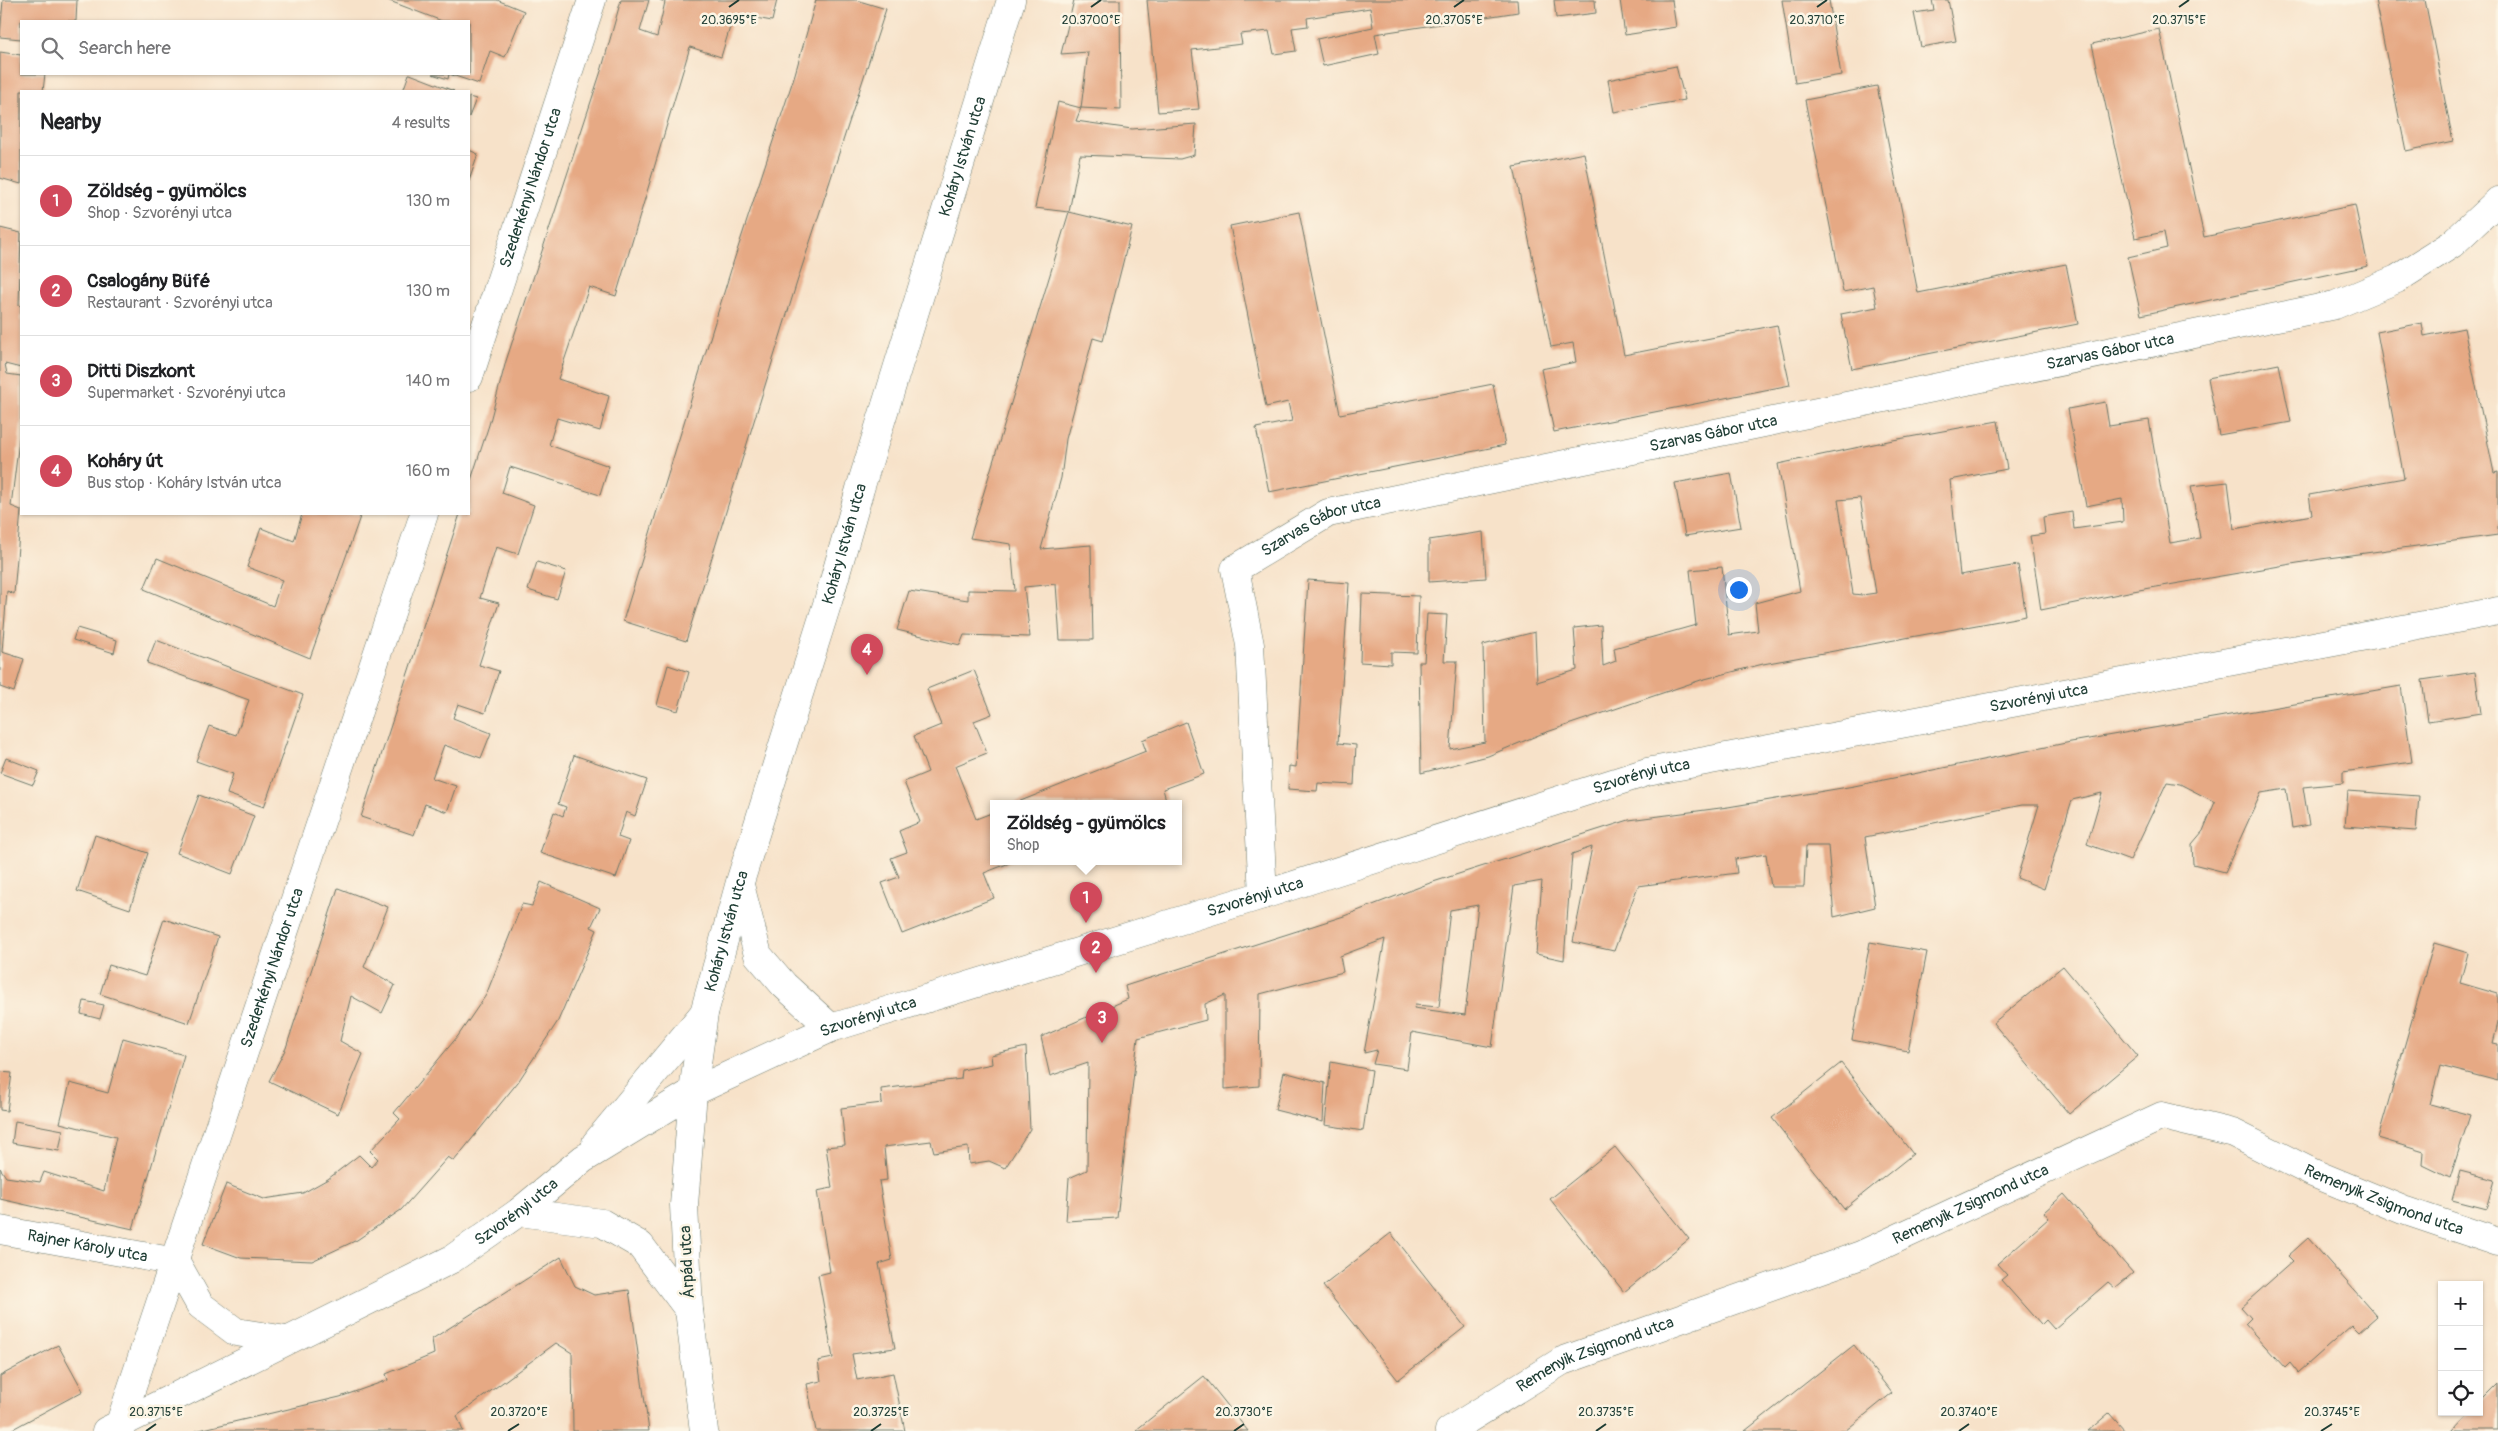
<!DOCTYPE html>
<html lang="en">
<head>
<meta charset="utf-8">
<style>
  body { margin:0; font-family:Pangolin,sans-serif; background:#f6f6f6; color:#202124 }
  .controls { position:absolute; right:15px; bottom:15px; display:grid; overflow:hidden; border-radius:0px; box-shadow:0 1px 4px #0004 }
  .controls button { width:45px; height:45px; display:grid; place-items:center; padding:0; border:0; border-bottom:1px solid #e0e0e0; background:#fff; color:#202124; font:25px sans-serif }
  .you { position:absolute; left:1738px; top:589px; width:18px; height:18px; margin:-12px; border:4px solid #fff; border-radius:50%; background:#1a73e8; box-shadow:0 0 0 8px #1a73e833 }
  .badge { display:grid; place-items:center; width:32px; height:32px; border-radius:50%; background:#d1495b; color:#fff; font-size:16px; font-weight:700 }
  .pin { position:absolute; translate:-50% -41px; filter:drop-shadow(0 1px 2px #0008) }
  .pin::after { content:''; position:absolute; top:26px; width:18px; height:15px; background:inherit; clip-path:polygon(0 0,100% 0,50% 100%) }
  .popup { position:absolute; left:990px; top:800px; width:192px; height:65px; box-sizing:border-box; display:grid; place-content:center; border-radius:0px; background:#fff; filter:drop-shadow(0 1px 4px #0005); font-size:16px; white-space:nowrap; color:#757577 }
  .popup b { font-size:19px; color:#202124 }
  .popup::after { content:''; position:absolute; left:50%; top:100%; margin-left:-10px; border:10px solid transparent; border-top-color:#fff }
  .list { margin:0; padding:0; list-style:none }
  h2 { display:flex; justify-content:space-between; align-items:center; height:65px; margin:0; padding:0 20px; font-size:21px }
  h2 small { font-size:16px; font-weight:400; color:#757577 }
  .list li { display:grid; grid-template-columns:32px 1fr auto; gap:15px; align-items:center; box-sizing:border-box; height:90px; padding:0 20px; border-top:1px solid #e0e0e0 }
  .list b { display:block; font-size:19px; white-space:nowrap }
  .list p { margin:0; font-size:16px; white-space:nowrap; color:#757577 }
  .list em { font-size:16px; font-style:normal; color:#757577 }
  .icon { flex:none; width:28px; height:28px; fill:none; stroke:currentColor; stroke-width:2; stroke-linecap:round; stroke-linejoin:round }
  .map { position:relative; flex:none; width:2498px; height:1431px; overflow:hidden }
  .search { position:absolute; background:#fff; box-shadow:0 1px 4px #0004; left:20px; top:20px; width:450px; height:55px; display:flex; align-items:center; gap:12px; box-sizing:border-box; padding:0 18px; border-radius:0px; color:#757577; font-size:19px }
  .panel { position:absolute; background:#fff; box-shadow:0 1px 4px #0004; left:20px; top:90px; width:450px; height:425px; border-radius:0px }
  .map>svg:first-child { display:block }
</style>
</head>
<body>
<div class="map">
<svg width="2498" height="1431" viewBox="0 0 2498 1431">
  <rect width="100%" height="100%" fill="#fcf5e5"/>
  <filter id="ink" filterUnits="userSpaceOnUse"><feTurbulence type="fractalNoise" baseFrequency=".02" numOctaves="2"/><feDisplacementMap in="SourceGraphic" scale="10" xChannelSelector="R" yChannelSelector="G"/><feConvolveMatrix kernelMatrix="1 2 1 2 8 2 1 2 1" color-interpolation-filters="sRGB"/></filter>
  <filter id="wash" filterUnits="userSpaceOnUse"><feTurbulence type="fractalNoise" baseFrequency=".0096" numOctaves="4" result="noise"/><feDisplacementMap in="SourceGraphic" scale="20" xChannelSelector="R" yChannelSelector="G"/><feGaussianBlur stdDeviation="1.12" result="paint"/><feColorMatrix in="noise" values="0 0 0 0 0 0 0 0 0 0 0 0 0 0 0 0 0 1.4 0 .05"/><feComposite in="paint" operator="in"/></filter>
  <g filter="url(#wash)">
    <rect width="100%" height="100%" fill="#f7e2c9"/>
    <g id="blocks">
      <g fill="#e6a984" fill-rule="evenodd">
        <path d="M 3,0 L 77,0 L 76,21 L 21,21 L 21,39 L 0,37 Z"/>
        <path d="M 387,0 L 497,0 L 524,11 L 505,57 L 490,51 L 479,84 L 449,74 L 448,79 L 432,74 L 469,74 L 469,21 L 442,21 Z"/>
        <path d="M 621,0 L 649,0 L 640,31 L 657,37 L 665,2 L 660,0 L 777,0 L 772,21 L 734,14 L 721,57 L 690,47 L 616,296 L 589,287 L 558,379 L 609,396 L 600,431 L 557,418 L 549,445 L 609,466 L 600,495 L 510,467 L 502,493 L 534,505 L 518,554 L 496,547 L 480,598 L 499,603 L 479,665 L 499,671 L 485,713 L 458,704 L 453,718 L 491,733 L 481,758 L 444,745 L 432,778 L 456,786 L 447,812 L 425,804 L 414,835 L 361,817 L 460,514 L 469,514 L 469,486 L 489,425 L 506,361 L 602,68 Z"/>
        <path d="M 816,0 L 856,0 L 886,9 L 797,282 L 686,641 L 623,621 L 734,260 L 795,74 Z"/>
        <path d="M 1074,0 L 1120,0 L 1121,110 L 1081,108 L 1088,52 L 1061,54 Z"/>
        <path d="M 1147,0 L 1517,0 L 1518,12 L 1375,34 L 1379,54 L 1323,66 L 1317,39 L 1373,27 L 1370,8 L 1307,18 L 1308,26 L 1292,28 L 1296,51 L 1274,54 L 1269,31 L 1240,34 L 1242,44 L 1192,50 L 1199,109 L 1158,112 Z"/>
        <path d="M 1554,0 L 1595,0 L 1596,13 L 1556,18 Z"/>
        <path d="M 1620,0 L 1672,0 L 1676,27 L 1625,35 Z"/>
        <path d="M 1782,0 L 1829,0 L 1841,75 L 1795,83 Z"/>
        <path d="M 1932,0 L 1948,0 L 1956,41 L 1921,47 L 1914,13 L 1934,10 Z"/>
        <path d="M 2375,0 L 2425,0 L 2453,141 L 2406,151 Z"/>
        <path d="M 2159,29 L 2204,237 L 2355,205 L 2368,266 L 2141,315 L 2128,257 L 2167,248 L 2164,232 L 2135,238 L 2092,44 Z"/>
        <path d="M 0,52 L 21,55 L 21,74 L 45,74 L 43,91 L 21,91 L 21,184 L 0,178 Z"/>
        <path d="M 1676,66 L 1685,100 L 1614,112 L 1608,80 Z"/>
        <path d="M 409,74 L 410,74 L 454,91 L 403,91 Z"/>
        <path d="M 1877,86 L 1918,293 L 2066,264 L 2078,324 L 1852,369 L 1841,314 L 1877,307 L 1873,286 L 1843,292 L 1805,100 Z"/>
        <path d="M 469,97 L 476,99 L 469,117 Z"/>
        <path d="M 1058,102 L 1081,108 L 1076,121 L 1132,129 L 1196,124 L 1194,155 L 1180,159 L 1080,155 L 1069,212 L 1035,208 Z"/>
        <path d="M 469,150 L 478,154 L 469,181 Z"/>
        <path d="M 1584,153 L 1624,355 L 1777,325 L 1790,385 L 1554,432 L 1541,369 L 1576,362 L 1573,343 L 1551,347 L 1514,167 Z"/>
        <path d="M 1069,212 L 1132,227 L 1103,341 L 1093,338 L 1066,439 L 1061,478 L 1041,549 L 1091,545 L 1093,640 L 1060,640 L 1056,584 L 1024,587 L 1030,637 L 964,635 L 960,645 L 897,630 L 909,591 L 968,600 L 968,590 L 1015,591 L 1011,544 L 970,538 Z"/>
        <path d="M 1299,212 L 1340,414 L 1493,384 L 1505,445 L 1269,492 L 1256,428 L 1292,421 L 1288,402 L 1266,407 L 1230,226 Z"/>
        <path d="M 0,228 L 21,233 L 19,305 L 21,306 L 21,368 L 5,364 L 7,374 L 21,376 L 21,424 L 11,506 L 21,510 L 14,594 L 7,591 L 2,652 L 24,659 L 14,692 L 0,687 Z"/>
        <path d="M 2422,323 L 2424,336 L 2464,328 L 2494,473 L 2498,472 L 2498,535 L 2321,559 L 2133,591 L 2041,610 L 2030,536 L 2045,534 L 2043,517 L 2072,512 L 2074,529 L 2123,522 L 2122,499 L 2086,506 L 2068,409 L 2105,402 L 2109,426 L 2149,420 L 2170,543 L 2200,538 L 2191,486 L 2228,482 L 2234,529 L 2312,515 L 2309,495 L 2404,478 L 2377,332 Z"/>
        <path d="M 2279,364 L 2291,422 L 2219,435 L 2208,378 Z"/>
        <path d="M 1998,421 L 2007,469 L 1950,480 L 1960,575 L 2018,565 L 2026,616 L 1763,664 L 1701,680 L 1541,734 L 1488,756 L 1421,773 L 1419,662 L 1424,662 L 1427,614 L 1447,615 L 1444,661 L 1457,661 L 1450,749 L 1485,742 L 1483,645 L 1535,632 L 1537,682 L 1577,670 L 1574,628 L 1601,625 L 1603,666 L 1616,661 L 1614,648 L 1696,625 L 1690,570 L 1722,567 L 1729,635 L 1758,631 L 1755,603 L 1800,591 L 1778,464 L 1893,440 ZM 1860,498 L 1876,593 L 1862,595 L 1853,594 L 1838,500 Z"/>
        <path d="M 1731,473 L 1741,527 L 1685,536 L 1675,483 Z"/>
        <path d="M 302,514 L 361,514 L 310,658 L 144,589 L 157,558 L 273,606 L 282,580 L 247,567 L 261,528 L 294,541 Z"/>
        <path d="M 1483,532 L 1486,578 L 1429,582 L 1429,540 Z"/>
        <path d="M 537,562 L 566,571 L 557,599 L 528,590 Z"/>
        <path d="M 1308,580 L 1349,583 L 1338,743 L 1356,745 L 1354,785 L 1318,783 L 1317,791 L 1288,789 L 1289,766 L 1296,767 Z"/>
        <path d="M 1362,594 L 1419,596 L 1417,653 L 1391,652 L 1391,664 L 1360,662 Z"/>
        <path d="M 77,628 L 117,640 L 114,653 L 73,640 Z"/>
        <path d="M 156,640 L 303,695 L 264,807 L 227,794 L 233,774 L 196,761 L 209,726 L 236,735 L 249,700 L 147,663 Z"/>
        <path d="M 668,665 L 689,672 L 678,711 L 657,705 Z"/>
        <path d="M 974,670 L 992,714 L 974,721 L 987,753 L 955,766 L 976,819 L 994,812 L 994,862 L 1012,862 L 984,873 L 994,898 L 902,934 L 882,883 L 899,877 L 891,858 L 907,852 L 899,831 L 920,822 L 904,782 L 928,772 L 914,736 L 941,725 L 927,689 Z"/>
        <path d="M 2475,672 L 2481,713 L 2428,721 L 2422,680 Z"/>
        <path d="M 2401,686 L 2412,762 L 2343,772 L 2343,783 L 2303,787 L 2309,825 L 2292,828 L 2286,789 L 2261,793 L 2225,872 L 2193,864 L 2192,844 L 2203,831 L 2215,802 L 2180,784 L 2167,782 L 2130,860 L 2087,844 L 2102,793 L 2072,800 L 2044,889 L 2017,878 L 2039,805 L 2022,805 L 1865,837 L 1875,907 L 1834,917 L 1828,846 L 1806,846 L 1804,887 L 1771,887 L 1766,854 L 1735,859 L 1737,873 L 1638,886 L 1614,951 L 1573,942 L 1592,847 L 1572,854 L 1564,960 L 1536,954 L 1542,881 L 1514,886 L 1492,1047 L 1412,1032 L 1407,1069 L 1373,1064 L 1377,1050 L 1364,1053 L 1385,939 L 1340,956 L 1343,972 L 1260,994 L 1259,1086 L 1225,1089 L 1225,995 L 1205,1004 L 1206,1020 L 1138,1038 L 1117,1218 L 1066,1221 L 1069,1178 L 1087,1170 L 1088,1063 L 1050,1076 L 1041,1037 L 1128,999 L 1125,986 L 1344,916 L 1430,883 L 1629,820 L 1728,807 L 1854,786 L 2071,742 ZM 1478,905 L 1465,1015 L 1414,1008 L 1415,1005 L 1439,1007 L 1450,910 Z"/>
        <path d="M 1186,722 L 1204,774 L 1163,789 L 1166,800 L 1155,804 L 1013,804 L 1146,751 L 1142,740 Z"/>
        <path d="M 574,755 L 647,780 L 635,816 L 626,812 L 618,837 L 629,841 L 616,878 L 540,853 L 554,812 L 563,816 L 566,807 L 558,804 Z"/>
        <path d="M 6,758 L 39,771 L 33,785 L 0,773 Z"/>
        <path d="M 2348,791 L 2419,796 L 2416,831 L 2345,826 Z"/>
        <path d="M 199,795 L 254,816 L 232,874 L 177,853 Z"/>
        <path d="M 95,835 L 148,853 L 130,909 L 77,891 Z"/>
        <path d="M 541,882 L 600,908 L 591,927 L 597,930 L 558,1021 L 518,1082 L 454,1161 L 448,1157 L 401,1210 L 357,1240 L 312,1261 L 241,1258 L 203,1244 L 226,1184 L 264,1199 L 303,1193 L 328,1179 L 359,1155 L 371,1167 L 378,1159 L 370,1151 L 400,1119 L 394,1113 L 458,1036 L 486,995 L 522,904 L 532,906 Z"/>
        <path d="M 338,888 L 388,907 L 364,967 L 395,985 L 382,1013 L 351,996 L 340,1041 L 363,1054 L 338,1114 L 269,1081 L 286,1048 Z"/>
        <path d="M 164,919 L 218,937 L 189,1023 L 100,994 L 109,965 L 145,976 Z"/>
        <path d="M 1870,942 L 1927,952 L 1908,1051 L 1852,1040 Z"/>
        <path d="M 2434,943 L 2468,953 L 2460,983 L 2498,994 L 2498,1023 L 2493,1043 L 2498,1044 L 2498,1081 L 2440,1066 L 2430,1104 L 2470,1115 L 2450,1178 L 2423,1165 L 2424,1152 L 2378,1138 Z"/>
        <path d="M 2063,966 L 2138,1056 L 2069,1114 L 1993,1023 Z"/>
        <path d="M 84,1001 L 104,1005 L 100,1019 L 81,1014 Z"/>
        <path d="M 123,1038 L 184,1055 L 133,1229 L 0,1199 L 0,1168 L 6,1177 L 40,1182 L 44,1172 L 104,1191 L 116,1137 L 60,1123 L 70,1083 L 108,1093 Z"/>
        <path d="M 1026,1047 L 1030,1129 L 1005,1168 L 989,1161 L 969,1164 L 968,1147 L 934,1152 L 931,1141 L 884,1147 L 887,1180 L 879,1181 L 892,1260 L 879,1264 L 895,1348 L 852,1354 L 857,1380 L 893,1373 L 905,1431 L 816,1431 L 807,1384 L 821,1381 L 818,1361 L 833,1358 L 818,1275 L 830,1272 L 817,1191 L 832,1188 L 826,1147 L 845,1145 L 841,1108 L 882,1103 L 881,1089 L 961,1079 L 962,1070 L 992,1064 L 991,1055 Z"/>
        <path d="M 1331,1062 L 1372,1070 L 1363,1131 L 1325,1125 Z"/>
        <path d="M 1841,1063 L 1913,1154 L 1844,1209 L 1772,1118 Z"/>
        <path d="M 0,1072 L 12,1073 L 7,1111 L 0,1110 Z"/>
        <path d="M 1284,1072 L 1325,1083 L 1323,1122 L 1275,1110 Z"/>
        <path d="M 15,1121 L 63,1130 L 59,1151 L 12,1143 Z"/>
        <path d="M 1615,1147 L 1689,1239 L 1624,1292 L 1550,1199 Z"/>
        <path d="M 2460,1171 L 2495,1180 L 2487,1209 L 2452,1200 Z"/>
        <path d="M 2064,1194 L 2133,1273 L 2115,1288 L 2108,1282 L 2054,1329 L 2046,1320 L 2041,1325 L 2001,1280 L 2007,1275 L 1997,1264 L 2049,1218 L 2044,1212 Z"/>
        <path d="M 1391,1233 L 1465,1327 L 1398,1380 L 1323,1286 Z"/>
        <path d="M 2308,1238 L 2377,1316 L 2359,1332 L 2352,1325 L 2298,1373 L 2290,1363 L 2285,1368 L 2245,1324 L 2251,1318 L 2241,1307 L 2293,1261 L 2288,1256 Z"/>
        <path d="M 561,1257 L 575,1286 L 594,1295 L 629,1290 L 649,1431 L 573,1431 L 572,1353 L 556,1343 L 457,1416 L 463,1431 L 195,1431 L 340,1397 L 388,1380 L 386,1374 L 434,1354 L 432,1339 Z"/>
        <path d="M 58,1345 L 83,1391 L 9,1431 L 0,1431 L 0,1376 Z"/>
        <path d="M 1854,1345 L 1892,1393 L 1845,1431 L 1745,1431 Z"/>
        <path d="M 1204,1376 L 1248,1431 L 1137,1431 L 1136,1430 Z"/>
        <path d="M 2498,1384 L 2498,1431 L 2452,1431 L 2470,1412 L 2479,1412 L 2479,1403 Z"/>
        <path d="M 2109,1413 L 2125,1431 L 2088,1431 Z"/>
      </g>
    </g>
  </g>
  <g filter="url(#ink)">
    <use href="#blocks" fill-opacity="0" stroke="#6b7768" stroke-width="1"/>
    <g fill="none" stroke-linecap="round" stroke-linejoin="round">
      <defs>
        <g id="minor">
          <path id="s1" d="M 469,377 L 592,0"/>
          <path id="s2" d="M 1263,895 L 1250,645 L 1235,569 L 1328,513 L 2335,305 L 2397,279 L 2452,244 L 2498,201"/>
          <path id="s3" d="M 693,1092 L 831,1028 L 1263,895 L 1647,772 L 2498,611"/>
          <path id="s4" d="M 0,1230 L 176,1262"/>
          <path d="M 176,1262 L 200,1305 L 236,1332 L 286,1340"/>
          <path id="s5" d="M 119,1431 L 120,1423 L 424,514"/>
          <path id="s6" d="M 1449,1431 L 1562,1361 L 1861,1255 L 2162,1116 L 2233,1133 L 2313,1173 L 2403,1210 L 2498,1242"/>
        </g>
        <g id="major">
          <path d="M 740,885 L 758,955 L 784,985 L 831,1028"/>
          <path d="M 596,1143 L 704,1013"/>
          <path d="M 519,1212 L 602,1223 L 640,1245 L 689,1310"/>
          <path id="s7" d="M 106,1431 L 452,1259 L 519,1212 L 583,1159 L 693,1092"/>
          <path id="s8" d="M 704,1431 L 689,1310 L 684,1205 L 693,1092 L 704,1013 L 740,882 L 829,598 L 860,489 L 1011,0"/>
        </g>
      </defs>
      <use href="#minor" stroke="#6b7768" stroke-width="29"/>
      <use href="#major" stroke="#6b7768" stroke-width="29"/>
      <use href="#minor" stroke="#fff" stroke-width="28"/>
      <use href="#major" stroke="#fff" stroke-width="28"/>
    </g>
  </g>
  <path fill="none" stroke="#1f3d34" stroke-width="2" d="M 729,7 L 739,0M 1091,7 L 1101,0M 1454,7 L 1464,0M 1817,7 L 1827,0M 2179,7 L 2189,0M 146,1431 L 156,1424M 508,1431 L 519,1424M 871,1431 L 881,1424M 1234,1431 L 1244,1424M 1596,1431 L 1606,1424M 1959,1431 L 1969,1424M 2321,1431 L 2332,1424"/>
  <g text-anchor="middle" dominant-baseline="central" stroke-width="5" stroke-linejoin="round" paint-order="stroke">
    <g font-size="16" fill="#1f3d34" stroke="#fcf5e5">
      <text stroke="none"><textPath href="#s8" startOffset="1315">Koháry István utca</textPath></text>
      <text stroke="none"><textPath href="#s1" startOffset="199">Szederkényi Nándor utca</textPath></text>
      <text stroke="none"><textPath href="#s2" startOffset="1235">Szarvas Gábor utca</textPath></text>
      <text stroke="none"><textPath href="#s2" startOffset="830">Szarvas Gábor utca</textPath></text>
      <text stroke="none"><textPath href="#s2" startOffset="425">Szarvas Gábor utca</textPath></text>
      <text stroke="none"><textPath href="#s8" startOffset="910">Koháry István utca</textPath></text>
      <text stroke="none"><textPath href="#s3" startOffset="1406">Szvorényi utca</textPath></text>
      <text stroke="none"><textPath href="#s3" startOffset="1001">Szvorényi utca</textPath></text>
      <text stroke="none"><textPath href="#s3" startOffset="596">Szvorényi utca</textPath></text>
      <text stroke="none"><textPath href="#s8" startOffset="505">Koháry István utca</textPath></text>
      <text stroke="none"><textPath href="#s5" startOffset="488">Szederkényi Nándor utca</textPath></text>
      <text stroke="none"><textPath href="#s3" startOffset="191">Szvorényi utca</textPath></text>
      <text stroke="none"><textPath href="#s6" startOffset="1020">Remenyik Zsigmond utca</textPath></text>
      <text stroke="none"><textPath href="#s6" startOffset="571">Remenyik Zsigmond utca</textPath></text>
      <text stroke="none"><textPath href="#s7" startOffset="466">Szvorényi utca</textPath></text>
      <text stroke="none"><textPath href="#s4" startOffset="89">Rajner Károly utca</textPath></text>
      <text transform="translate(687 1262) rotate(-93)">Árpád utca</text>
      <text stroke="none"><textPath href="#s6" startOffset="166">Remenyik Zsigmond utca</textPath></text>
    </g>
  </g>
  <g font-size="12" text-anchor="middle" fill="#1f3d34" stroke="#fcf5e5" stroke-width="5" stroke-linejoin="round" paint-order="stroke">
    <text x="2179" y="24">20.3715°E</text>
    <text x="729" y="24">20.3695°E</text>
    <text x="1091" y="24">20.3700°E</text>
    <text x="1454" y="24">20.3705°E</text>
    <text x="1817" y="24">20.3710°E</text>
    <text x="156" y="1416">20.3715°E</text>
    <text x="519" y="1416">20.3720°E</text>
    <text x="881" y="1416">20.3725°E</text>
    <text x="1244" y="1416">20.3730°E</text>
    <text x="1606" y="1416">20.3735°E</text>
    <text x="1969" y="1416">20.3740°E</text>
    <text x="2332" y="1416">20.3745°E</text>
  </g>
</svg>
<div class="controls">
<button>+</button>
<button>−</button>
<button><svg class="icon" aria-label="locate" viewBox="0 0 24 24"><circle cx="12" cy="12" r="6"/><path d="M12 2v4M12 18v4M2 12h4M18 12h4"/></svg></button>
</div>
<div class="you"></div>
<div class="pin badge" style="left:1086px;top:923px">1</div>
<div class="popup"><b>Zöldség - gyümölcs</b>Shop</div>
<div class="pin badge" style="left:1096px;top:973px">2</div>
<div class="pin badge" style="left:1102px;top:1043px">3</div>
<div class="pin badge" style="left:867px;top:675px">4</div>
<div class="search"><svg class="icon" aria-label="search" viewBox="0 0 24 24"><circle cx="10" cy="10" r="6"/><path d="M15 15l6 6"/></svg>Search here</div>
<section class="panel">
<h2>Nearby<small>4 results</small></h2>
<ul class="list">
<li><span class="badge">1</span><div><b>Zöldség - gyümölcs</b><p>Shop · Szvorényi utca</p></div><em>130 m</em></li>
<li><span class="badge">2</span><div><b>Csalogány Büfé</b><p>Restaurant · Szvorényi utca</p></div><em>130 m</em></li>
<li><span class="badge">3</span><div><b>Ditti Diszkont</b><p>Supermarket · Szvorényi utca</p></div><em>140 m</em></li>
<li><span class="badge">4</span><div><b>Koháry út</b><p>Bus stop · Koháry István utca</p></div><em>160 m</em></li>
</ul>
</section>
</div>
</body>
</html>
